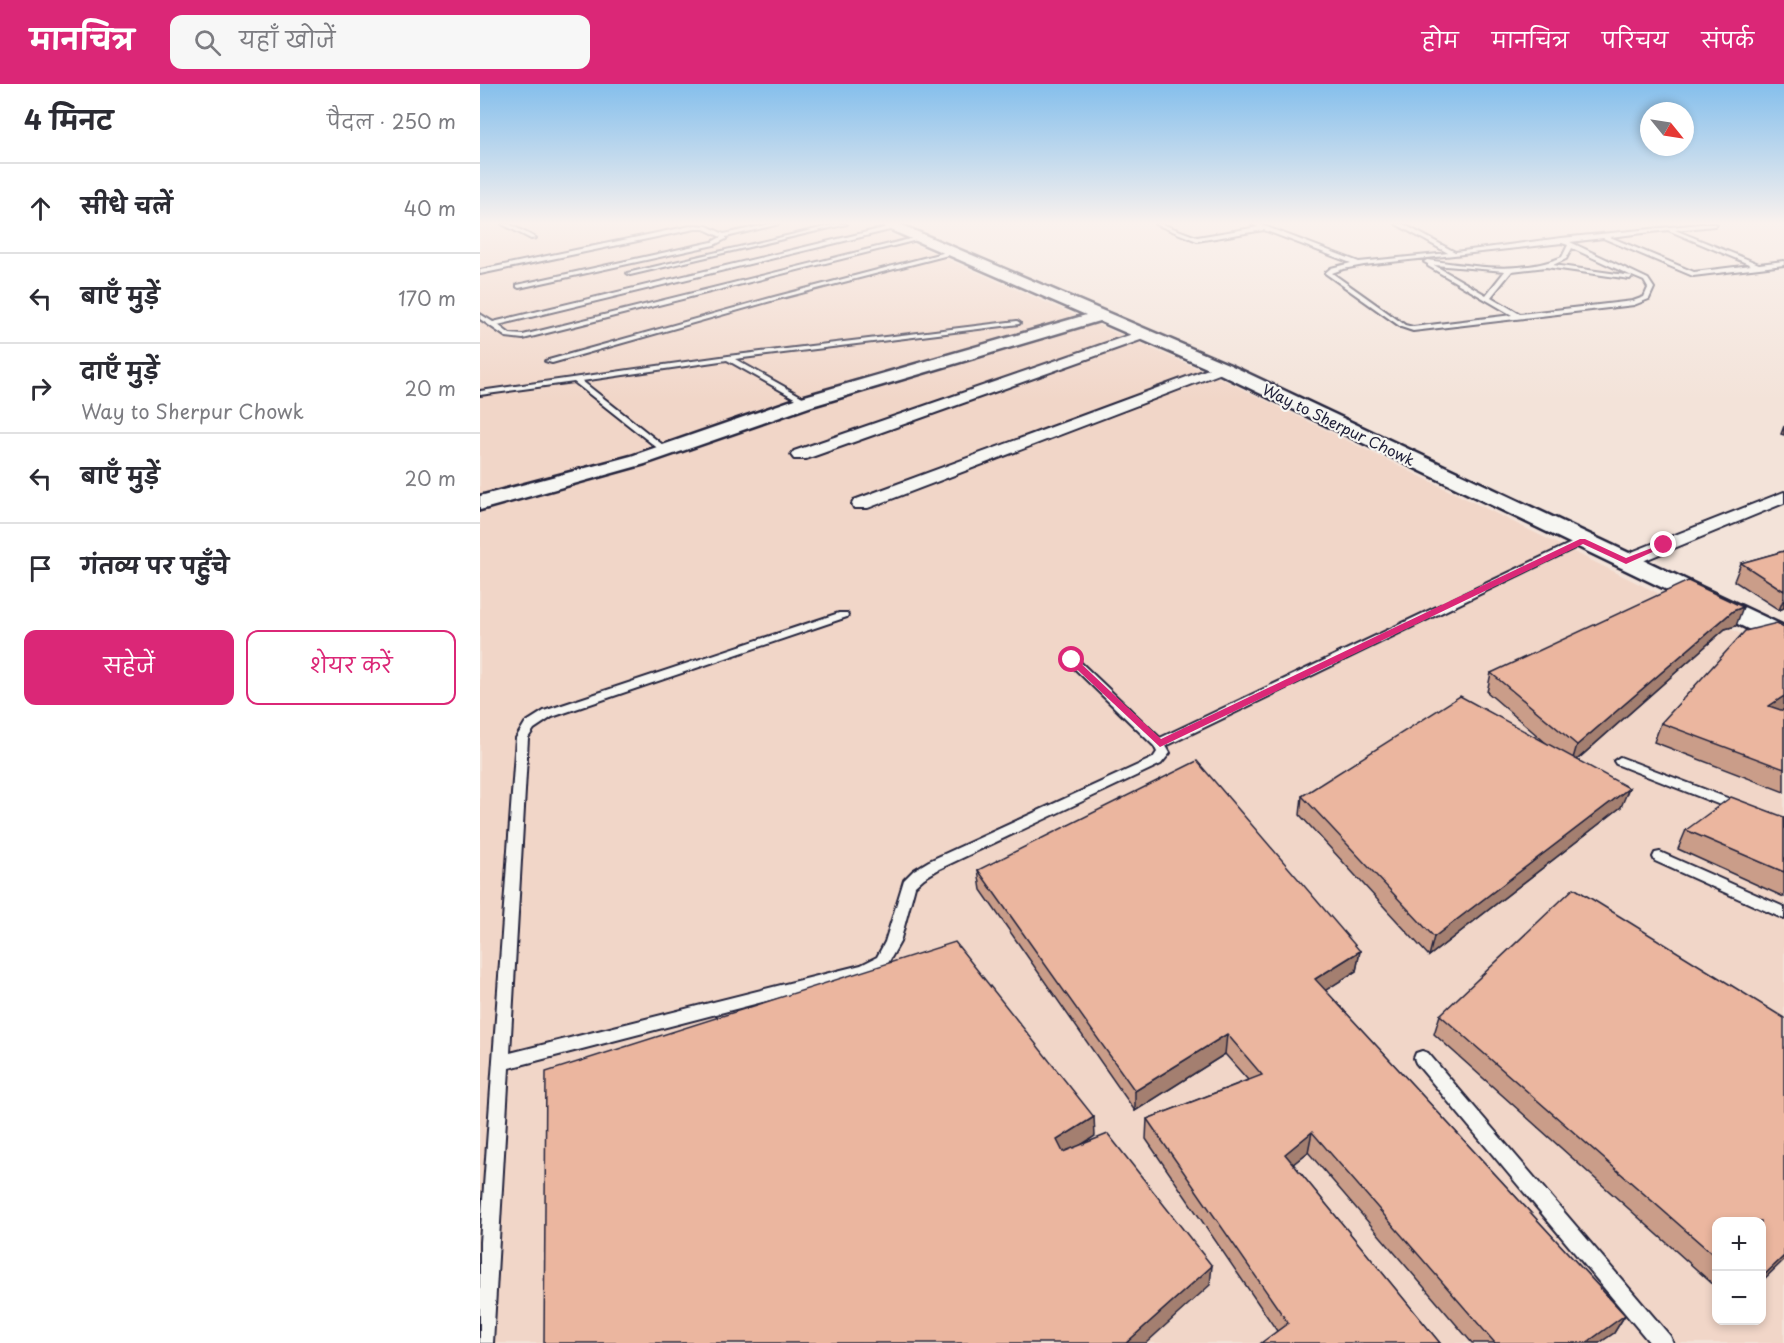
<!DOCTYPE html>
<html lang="hi">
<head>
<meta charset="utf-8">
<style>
  body { margin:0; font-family:"Playpen Sans","Playpen Sans Deva",sans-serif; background:#f7f7f7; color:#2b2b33 }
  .controls { position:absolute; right:18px; bottom:18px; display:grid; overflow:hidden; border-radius:12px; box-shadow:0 3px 9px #0003 }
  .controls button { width:54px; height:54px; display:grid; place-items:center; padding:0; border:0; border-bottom:2px solid #e1e1e2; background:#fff; color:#2b2b33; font:30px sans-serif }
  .compass { position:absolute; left:1160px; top:18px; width:54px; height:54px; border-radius:50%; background:#fff; box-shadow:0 3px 9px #0003; rotate:120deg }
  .stop { position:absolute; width:18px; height:18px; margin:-14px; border:4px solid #db2777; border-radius:50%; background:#fff }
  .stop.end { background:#db2777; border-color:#fff; box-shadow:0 2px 6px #0008 }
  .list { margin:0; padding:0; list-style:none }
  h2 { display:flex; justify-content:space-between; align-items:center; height:78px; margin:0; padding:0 24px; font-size:26px }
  h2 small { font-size:20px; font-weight:400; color:#7c7c81 }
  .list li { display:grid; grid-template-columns:39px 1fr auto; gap:18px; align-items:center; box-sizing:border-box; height:90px; padding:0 24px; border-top:2px solid #e1e1e2 }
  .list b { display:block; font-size:22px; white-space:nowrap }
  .list p { margin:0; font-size:20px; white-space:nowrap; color:#7c7c81 }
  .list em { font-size:20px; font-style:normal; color:#7c7c81 }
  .actions { display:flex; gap:12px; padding:18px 24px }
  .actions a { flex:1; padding:14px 0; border:2px solid #db2777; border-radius:12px; text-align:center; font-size:21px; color:#db2777 }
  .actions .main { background:#db2777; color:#fff }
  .icon { flex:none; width:33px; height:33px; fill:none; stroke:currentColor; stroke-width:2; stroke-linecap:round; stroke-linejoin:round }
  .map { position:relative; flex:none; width:1304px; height:1259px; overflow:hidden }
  header { display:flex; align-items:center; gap:36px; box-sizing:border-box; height:84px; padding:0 30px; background:#db2777; color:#fff }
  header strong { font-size:28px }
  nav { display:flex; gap:33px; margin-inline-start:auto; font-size:21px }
  .search { width:420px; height:54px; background:#f7f7f7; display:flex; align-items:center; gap:15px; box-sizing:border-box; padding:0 21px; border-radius:12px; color:#7c7c81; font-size:22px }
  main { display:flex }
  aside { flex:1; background:#fff }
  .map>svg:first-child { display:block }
</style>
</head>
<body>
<header>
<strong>मानचित्र</strong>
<div class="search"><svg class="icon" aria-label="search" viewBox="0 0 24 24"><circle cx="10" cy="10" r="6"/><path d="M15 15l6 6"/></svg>यहाँ खोजें</div>
<nav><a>होम</a><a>मानचित्र</a><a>परिचय</a><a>संपर्क</a></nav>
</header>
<main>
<aside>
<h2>4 मिनट<small>पैदल · 250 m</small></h2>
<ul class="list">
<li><svg class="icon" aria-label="ahead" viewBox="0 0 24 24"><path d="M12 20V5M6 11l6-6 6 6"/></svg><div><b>सीधे चलें</b></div><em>40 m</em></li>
<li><svg class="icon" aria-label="left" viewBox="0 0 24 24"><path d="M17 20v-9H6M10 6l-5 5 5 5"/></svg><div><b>बाएँ मुड़ें</b></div><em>170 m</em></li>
<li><svg class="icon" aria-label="right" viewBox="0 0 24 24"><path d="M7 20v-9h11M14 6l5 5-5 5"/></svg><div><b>दाएँ मुड़ें</b><p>Way to Sherpur Chowk</p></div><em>20 m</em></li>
<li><svg class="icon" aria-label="left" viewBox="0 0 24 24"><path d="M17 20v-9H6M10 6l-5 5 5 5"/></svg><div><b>बाएँ मुड़ें</b></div><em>20 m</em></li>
<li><svg class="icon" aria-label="arrive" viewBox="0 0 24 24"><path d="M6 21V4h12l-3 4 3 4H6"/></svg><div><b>गंतव्य पर पहुँचे</b></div></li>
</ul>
<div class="actions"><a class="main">सहेजें</a><a>शेयर करें</a></div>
</aside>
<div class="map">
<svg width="1304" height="1259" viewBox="0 0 1304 1259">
  <rect width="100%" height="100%" fill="#f3e3d9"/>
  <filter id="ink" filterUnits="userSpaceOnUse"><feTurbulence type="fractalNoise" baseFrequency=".0167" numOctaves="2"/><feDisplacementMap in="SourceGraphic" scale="12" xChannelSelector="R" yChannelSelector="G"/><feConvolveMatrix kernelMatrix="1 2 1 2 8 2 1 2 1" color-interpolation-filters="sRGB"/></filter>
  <g filter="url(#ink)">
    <path fill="#f1d6c8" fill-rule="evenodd" d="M 0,140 L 386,140 L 744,296 L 1304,571 L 1304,1259 L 0,1259 ZM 1236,1138 L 1282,1138 L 1282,1236 L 1236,1236 Z"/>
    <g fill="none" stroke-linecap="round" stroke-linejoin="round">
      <defs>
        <g id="service">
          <path d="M 22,140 L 29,140 L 56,154 L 51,155 Z"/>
          <path d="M 290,140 L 299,140 L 246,153 L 246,155 L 234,161 L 39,204 L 37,203 L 37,201 L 232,158 L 241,153 L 224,145 L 215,145 L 0,190 L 0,186 L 215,141 L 227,142 L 244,150 Z"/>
          <path d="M 358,140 L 367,140 L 150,191 L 147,189 Z"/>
          <path d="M 675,140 L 682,140 L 717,153 L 778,143 L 772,140 L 779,140 L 879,178 L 968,169 L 916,140 L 923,140 L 975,168 L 1081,154 L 1220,140 L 1237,140 L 1234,142 L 1195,146 L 1279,180 L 1304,177 L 1304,181 L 1213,192 L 1123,154 L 1090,158 L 1168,195 L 1174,204 L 1169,215 L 1154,221 L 933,247 L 921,243 L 845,189 L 851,184 L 871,179 L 784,146 L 717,157 ZM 1188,146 L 1271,181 L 1214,188 L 1130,153 ZM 1082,159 L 1088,161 L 1082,173 C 1040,191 991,182 947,176 L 944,178 L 948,180 L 948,182 L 1032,231 L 933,243 L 925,241 L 852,189 L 863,185 L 884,181 ZM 1092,164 L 1152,192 L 1073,181 L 1086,175 ZM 954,181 L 1025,187 L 1006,211 ZM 1066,183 L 1150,195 L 1152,192 L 1164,197 L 1168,204 L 1164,213 L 1153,217 L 1040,230 L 1011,213 L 1032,187 Z"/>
          <path d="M 416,141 L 418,144 L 18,241 L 30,250 L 43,251 L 442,152 L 445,154 L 43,255 L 26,253 L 0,235 L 0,230 L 13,238 Z"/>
          <path d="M 474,166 L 476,169 L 298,215 L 72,279 L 65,277 L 294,213 Z"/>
          <path d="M 537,237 L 540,239 L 539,240 L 255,275 L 328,316 L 329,318 L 325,320 L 247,276 L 102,297 L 188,365 L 189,367 L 185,370 L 94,298 L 0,311 L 0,307 L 248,272 Z"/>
          <path d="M 1102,454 L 1107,457 L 1105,459 L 686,662 L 690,669 L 681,680 L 459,785 L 444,794 L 435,802 L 420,858 L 407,881 L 390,890 L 29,984 L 13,1259 L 0,1259 L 0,1158 L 36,654 L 45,639 L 64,627 L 359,529 L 367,529 L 368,531 L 367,533 L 72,633 L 54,645 L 48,654 L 30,969 L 381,881 L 397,873 L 405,858 L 424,796 L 434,786 L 449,777 L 658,681 L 673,674 L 677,668 L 674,662 L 588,578 L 586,576 L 588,574 L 596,574 L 680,654 Z"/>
          <path d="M 1140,673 L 1263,720 L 1265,723 L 1263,726 L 1253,726 L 1136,680 L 1134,677 Z"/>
          <path d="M 1180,768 L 1304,823 L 1304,835 L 1175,777 L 1173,773 L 1175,769 Z"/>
          <path d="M 942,967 L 948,969 L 1190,1252 L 1193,1259 L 1170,1259 L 936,979 L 934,974 L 936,969 Z"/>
        </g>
        <g id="minor">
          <path d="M 664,246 L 671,250 L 669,253 L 326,375 L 314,375 L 311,371 L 314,367 Z"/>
          <path d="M 742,280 L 747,281 L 749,284 L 747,287 L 388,424 L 374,424 L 372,420 L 374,416 Z"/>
          <path d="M 1304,408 L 1304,419 L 1153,481 L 1139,481 L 1136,477 L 1139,473 Z"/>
        </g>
        <path id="tertiary" d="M 403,140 L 419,140 L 748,280 L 1304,542 L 1304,560 L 1295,558 L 736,288 L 619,237 L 332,322 L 165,380 L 0,426 L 0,412 L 151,372 L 318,314 L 606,231 L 404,143 Z"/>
      </defs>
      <use href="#service" stroke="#22223b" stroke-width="4"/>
      <use href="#minor" stroke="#22223b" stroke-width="4"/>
      <use href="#tertiary" stroke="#22223b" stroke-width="5"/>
      <use href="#service" fill="#f6f6f2" fill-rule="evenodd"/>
      <use href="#minor" fill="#f6f6f2" fill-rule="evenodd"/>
      <use href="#tertiary" fill="#f6f6f2" fill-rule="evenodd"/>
    </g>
    <g fill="#ca9d89" stroke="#22223b" stroke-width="1.5">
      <path d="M 1304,342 L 1304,351 L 1301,350 Z"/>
      <path d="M 1304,467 L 1304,524 L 1299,526 L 1254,497 L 1261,479 Z"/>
      <path d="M 1256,542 L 1245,545 L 1097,676 L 1141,723 L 949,872 L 820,731 L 822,712 L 1066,659 L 1007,608 L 1011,589 Z"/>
      <path d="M 1302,626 L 1304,627 L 1304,708 L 1174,658 L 1181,639 Z"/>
      <path d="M 1304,733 L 1304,813 L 1198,765 L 1206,746 Z"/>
      <path d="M 498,786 L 880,867 L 876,887 L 845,906 L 1145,1231 L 1134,1249 L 1119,1259 L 992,1259 L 828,1068 L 813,1080 L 960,1259 L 797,1247 L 666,1055 L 667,1035 L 768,996 L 745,970 L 655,1027 L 501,806 Z"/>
      <path d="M 960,931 L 1236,1137 L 1236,1203 L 954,950 Z"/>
    </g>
    <g fill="#a47f6f" stroke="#22223b" stroke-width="1.5">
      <path d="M 1304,514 L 1304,524 L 1299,526 Z"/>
      <path d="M 1263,523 L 1256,542 L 1245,545 L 1091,681 L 1097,661 L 1253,527 Z"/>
      <path d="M 1304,612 L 1304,625 L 1280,641 L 1289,622 Z"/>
      <path d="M 1149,704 L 1141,723 L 949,872 L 954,853 Z"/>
      <path d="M 880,867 L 876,887 L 832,915 L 835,895 Z"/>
      <path d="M 747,950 L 745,970 L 655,1027 L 655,1007 Z"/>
      <path d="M 614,1033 L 615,1052 L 579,1075 L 577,1056 Z"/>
      <path d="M 832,1048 L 828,1068 L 802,1089 L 805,1070 Z"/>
      <path d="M 1304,1172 L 1304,1176 L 1281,1198 L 1281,1194 Z"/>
      <path d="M 732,1182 L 730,1201 L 666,1259 L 646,1259 Z"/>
      <path d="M 1145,1231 L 1134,1249 L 1119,1259 L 1106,1259 Z"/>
    </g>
    <g fill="#ebb69f" stroke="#22223b" stroke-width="1.5">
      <path d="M 1304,467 L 1304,507 L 1261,479 Z"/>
      <path d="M 1208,497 L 1263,523 L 1253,527 L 1097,661 L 1011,589 Z"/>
      <path d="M 1297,539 L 1304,543 L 1304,612 L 1289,622 L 1304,627 L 1304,685 L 1181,639 L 1265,547 Z"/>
      <path d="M 980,612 L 1149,704 L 954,853 L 822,712 Z"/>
      <path d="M 717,677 L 880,867 L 835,895 L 1145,1231 L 1106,1259 L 1015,1259 L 832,1048 L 805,1070 L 960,1259 L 781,1259 L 808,1239 L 667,1035 L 782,991 L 747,950 L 655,1007 L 498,786 Z"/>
      <path d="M 1251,713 L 1304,733 L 1304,788 L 1206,746 Z"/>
      <path d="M 1094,804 L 1304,934 L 1304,1172 L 1281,1194 L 1281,1137 L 1236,1137 L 1236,1173 L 960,931 Z"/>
      <path d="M 475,858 L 614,1033 L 577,1056 L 583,1068 L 628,1050 L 732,1182 L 646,1259 L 64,1259 L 66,988 Z"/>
    </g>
  </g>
  <linearGradient id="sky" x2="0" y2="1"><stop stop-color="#85bfec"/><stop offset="0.44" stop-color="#faf2ee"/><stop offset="1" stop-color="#faf2ee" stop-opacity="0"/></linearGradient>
  <rect width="1304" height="316" fill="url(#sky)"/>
  <path fill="#db2777" d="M 1100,455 L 1105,455 L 1146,474 L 1182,460 L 1188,461 L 1146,480 L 1103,460 L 680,663 L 587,576 L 595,574 L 681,655 Z"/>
  <g text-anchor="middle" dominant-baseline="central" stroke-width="4.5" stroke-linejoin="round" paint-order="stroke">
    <g font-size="15" fill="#22223b" stroke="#f6f6f2">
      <text transform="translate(859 340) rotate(26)">Way to Sherpur Chowk</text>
    </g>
  </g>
</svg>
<div class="controls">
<button>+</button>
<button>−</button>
</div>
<svg class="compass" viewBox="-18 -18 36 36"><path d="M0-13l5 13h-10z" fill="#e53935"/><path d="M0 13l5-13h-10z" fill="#7c7c81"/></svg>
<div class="stop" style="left:592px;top:576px"></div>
<div class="stop end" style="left:1184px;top:461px"></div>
</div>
</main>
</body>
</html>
